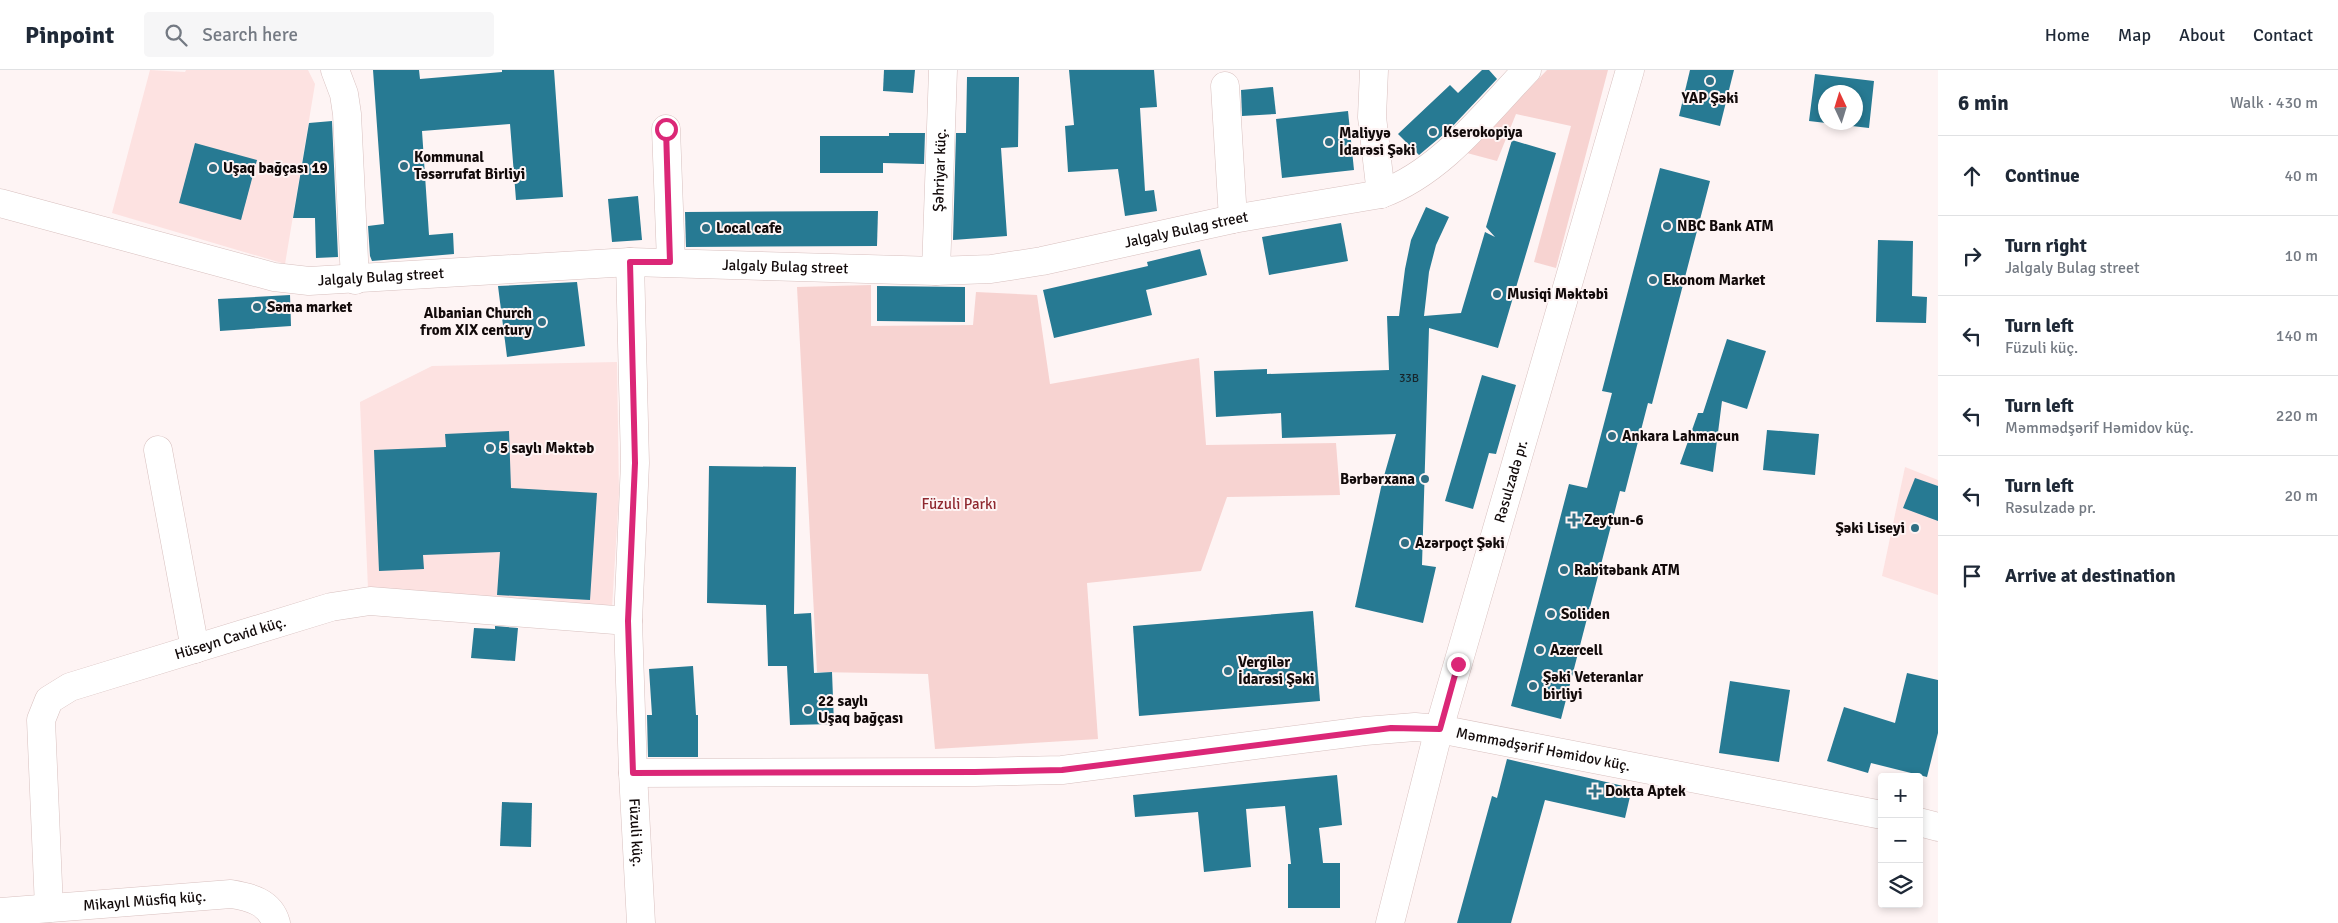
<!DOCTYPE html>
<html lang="en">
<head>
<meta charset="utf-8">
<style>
  body { margin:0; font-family:Signika,sans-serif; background:#f6f6f7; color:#1f2937 }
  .controls { position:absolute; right:15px; bottom:15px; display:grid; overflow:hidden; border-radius:5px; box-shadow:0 2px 8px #0003 }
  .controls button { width:45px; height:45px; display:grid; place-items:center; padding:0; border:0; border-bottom:1px solid #e0e1e3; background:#fff; color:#1f2937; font:25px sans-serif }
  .compass { position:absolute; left:1818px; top:15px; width:45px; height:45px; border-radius:50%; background:#fff; box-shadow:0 2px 8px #0003; rotate:356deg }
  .stop { position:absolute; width:15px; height:15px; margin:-11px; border:4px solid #db2777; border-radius:50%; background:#fff }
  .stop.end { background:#db2777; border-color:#fff; box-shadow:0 1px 5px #0008 }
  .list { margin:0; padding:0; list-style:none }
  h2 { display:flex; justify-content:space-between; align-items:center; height:65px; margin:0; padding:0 20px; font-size:21px }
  h2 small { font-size:16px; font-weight:400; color:#747a83 }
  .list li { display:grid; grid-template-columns:32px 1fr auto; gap:15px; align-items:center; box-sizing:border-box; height:80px; padding:0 20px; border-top:1px solid #e0e1e3 }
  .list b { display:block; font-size:19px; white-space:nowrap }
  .list p { margin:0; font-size:16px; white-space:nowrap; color:#747a83 }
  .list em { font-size:16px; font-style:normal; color:#747a83 }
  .icon { flex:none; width:28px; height:28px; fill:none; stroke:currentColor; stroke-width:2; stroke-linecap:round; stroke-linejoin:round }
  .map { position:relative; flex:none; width:1938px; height:853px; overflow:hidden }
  header { display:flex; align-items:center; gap:30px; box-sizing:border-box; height:70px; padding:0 25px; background:#fff; border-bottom:1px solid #e0e1e3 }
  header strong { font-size:24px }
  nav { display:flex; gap:28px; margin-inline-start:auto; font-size:18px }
  .search { width:350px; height:45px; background:#f6f6f7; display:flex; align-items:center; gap:12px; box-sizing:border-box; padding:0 18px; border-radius:5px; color:#747a83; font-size:19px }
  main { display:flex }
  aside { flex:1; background:#fff }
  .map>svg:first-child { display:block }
</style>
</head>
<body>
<header>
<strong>Pinpoint</strong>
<div class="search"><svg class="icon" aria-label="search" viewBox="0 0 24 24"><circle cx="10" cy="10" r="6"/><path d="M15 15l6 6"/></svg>Search here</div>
<nav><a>Home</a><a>Map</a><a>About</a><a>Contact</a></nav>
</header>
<main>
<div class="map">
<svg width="1938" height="853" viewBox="0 0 1938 853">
  <rect width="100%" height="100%" fill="#fef4f4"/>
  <g fill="#fde2e1">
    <path d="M 150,0 L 185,2 L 186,0 L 308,0 L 315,14 L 285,194 L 112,143 Z"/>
    <path d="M 617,292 L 619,424 L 612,538 L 368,519 L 360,332 L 432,296 Z"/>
    <path d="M 1905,397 L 1938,410 L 1938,525 L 1882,506 Z"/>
  </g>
  <g fill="#f7d3d1">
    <path d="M 1547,0 L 1608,0 L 1556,198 L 1534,192 L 1571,56 L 1516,44 L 1497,91 L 1467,83 Z"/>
    <path d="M 871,215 L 871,256 L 973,255 L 976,222 L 1037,225 L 1050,314 L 1199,288 L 1206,375 L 1336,373 L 1340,425 L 1227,427 L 1201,501 L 1087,513 L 1098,669 L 935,679 L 928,604 L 817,602 L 797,217 Z"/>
  </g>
  <g fill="#277a93" fill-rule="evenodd">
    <path d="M 373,0 L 419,0 L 420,9 L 502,2 L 502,0 L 554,0 L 563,127 L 516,130 L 510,54 L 422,61 L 429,165 L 453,163 L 454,184 L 372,191 L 370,186 L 368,156 L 384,154 Z"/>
    <path d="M 884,0 L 915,0 L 913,23 L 883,21 Z"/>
    <path d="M 1069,0 L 1154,0 L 1157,37 L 1140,38 L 1145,121 L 1154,120 L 1157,141 L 1125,146 L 1118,99 L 1068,102 L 1065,56 L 1074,55 Z"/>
    <path d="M 1482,0 L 1489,0 L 1497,9 L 1450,59 L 1419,85 L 1398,64 L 1450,15 L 1458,23 Z"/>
    <path d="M 1690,0 L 1734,0 L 1720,56 L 1679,46 Z"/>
    <path d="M 1815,4 L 1874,11 L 1869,58 L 1809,51 ZM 1826,22 L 1856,22 L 1856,52 L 1826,52 Z"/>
    <path d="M 967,7 L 1019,7 L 1018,77 L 1001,78 L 1007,166 L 953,170 L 956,63 L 966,63 Z"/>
    <path d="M 1273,17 L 1276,44 L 1242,46 L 1241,20 Z"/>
    <path d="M 1348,41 L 1354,100 L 1282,108 L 1276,49 Z"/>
    <path d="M 332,51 L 338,187 L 316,188 L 315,148 L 293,148 L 309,53 Z"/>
    <path d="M 889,63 L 925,63 L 924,94 L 883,93 L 883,103 L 820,103 L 820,66 L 889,66 Z"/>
    <path d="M 1512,70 L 1556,83 L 1498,278 L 1429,258 L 1422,495 L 1436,497 L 1423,553 L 1355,537 L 1382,413 L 1396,364 L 1282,368 L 1281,343 L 1216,347 L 1214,301 L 1267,299 L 1267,304 L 1389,300 L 1387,246 L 1399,246 L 1405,199 L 1411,170 L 1426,137 L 1449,147 L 1436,175 L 1429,202 L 1424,246 L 1461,243 L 1485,162 L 1495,167 L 1486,157 Z"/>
    <path d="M 195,73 L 257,90 L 241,150 L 179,133 Z"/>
    <path d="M 1660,98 L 1710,111 L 1652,334 L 1648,333 L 1625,422 L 1620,421 L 1561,649 L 1511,636 L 1569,414 L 1587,418 L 1612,323 L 1602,321 Z"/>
    <path d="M 638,126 L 642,170 L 612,172 L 608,129 Z"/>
    <path d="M 878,141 L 877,176 L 686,177 L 685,142 Z"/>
    <path d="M 1341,153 L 1348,191 L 1269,205 L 1262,167 Z"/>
    <path d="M 1878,170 L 1913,171 L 1912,226 L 1927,227 L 1926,253 L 1876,252 Z"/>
    <path d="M 1200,179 L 1207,205 L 1146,220 L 1152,245 L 1054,268 L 1043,220 L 1148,196 L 1147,192 Z"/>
    <path d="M 577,212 L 585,276 L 507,287 L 498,216 Z"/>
    <path d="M 877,216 L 965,217 L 965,252 L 877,251 Z"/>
    <path d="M 290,225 L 291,256 L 220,261 L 218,229 Z"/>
    <path d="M 1727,269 L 1766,281 L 1747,339 L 1722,331 L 1713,402 L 1680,394 L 1698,343 L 1703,343 Z"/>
    <path d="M 1482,305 L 1516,315 L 1496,384 L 1489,383 L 1473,439 L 1445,431 Z"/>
    <path d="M 1767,360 L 1819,364 L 1815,405 L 1763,400 Z"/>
    <path d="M 509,361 L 511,418 L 597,423 L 590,530 L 497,525 L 500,482 L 423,485 L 424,499 L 379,501 L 374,380 L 446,377 L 445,364 Z"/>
    <path d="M 709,396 L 796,397 L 794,544 L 811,543 L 814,603 L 832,602 L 834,654 L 790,655 L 787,596 L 768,596 L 766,535 L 707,533 Z"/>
    <path d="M 1915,408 L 1938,416 L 1938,451 L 1903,438 Z"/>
    <path d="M 1313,541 L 1320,631 L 1139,646 L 1133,556 Z"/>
    <path d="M 495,556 L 518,558 L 515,591 L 471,588 L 474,558 L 495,559 Z"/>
    <path d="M 693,596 L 696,645 L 698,645 L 698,687 L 648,687 L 647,645 L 652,645 L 649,599 Z"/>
    <path d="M 1907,603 L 1938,610 L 1938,663 L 1927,707 L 1871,693 L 1868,703 L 1827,691 L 1844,637 L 1895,653 Z"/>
    <path d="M 1730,611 L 1790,620 L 1779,692 L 1719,683 Z"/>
    <path d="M 1507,689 L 1632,718 L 1625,748 L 1545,730 L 1511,853 L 1457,853 L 1492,726 L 1497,728 Z"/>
    <path d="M 1337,705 L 1342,755 L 1319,758 L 1323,793 L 1340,793 L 1340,838 L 1288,838 L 1288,794 L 1291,794 L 1285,736 L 1246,739 L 1251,797 L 1204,802 L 1198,742 L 1135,747 L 1133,725 Z"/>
    <path d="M 502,732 L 532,733 L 531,777 L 500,776 Z"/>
  </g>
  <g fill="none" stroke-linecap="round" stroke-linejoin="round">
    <defs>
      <g id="minor">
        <path d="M 335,0 L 344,24 L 347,44 L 355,210"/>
        <path d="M 1374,0 L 1372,47 L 1381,124"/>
        <path d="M 1225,16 L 1233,149"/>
        <path d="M 666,59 L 671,192"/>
        <path id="s1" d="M 0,133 L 274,207 L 309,211 L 630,192 L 936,201 L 991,199 L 1042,191 L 1233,149 L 1381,124 C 1441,102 1484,45 1527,0"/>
        <path id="s2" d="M 630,192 L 635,393 L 628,551 L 633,703 L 641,853"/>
        <path id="s3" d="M 936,201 L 943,0"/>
        <path d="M 158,380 L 195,579"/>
        <path id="s4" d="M 633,703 L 975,702 L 1062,700 L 1365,661 L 1415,657 L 1439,659 L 1882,745"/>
        <path d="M 1919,752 L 1938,757"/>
        <path id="s5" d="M 49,838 L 41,650 L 49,630 L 70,617 L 331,537 L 370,531 L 628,551"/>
      </g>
      <g id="major">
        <path id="s6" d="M 0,842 L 231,824 C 250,827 270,832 276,853"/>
        <path id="s7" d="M 1390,853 L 1439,659 L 1630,0"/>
      </g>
    </defs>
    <use href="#minor" stroke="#d8c0bf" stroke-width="29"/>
    <use href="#major" stroke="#d8c0bf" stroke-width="29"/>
    <use href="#minor" stroke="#fff" stroke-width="28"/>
    <use href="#major" stroke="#fff" stroke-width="28"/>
  </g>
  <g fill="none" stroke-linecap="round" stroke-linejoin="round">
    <path stroke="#db2777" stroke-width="6" d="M 666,59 L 670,192 L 630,192 L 635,393 L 628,551 L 633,703 L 975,702 L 1062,700 L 1391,658 L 1440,659 L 1458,594"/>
  </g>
  <g fill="#306f84" stroke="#fef4f4" stroke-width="2">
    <circle cx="1710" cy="11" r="5"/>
    <circle cx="1433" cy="62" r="5"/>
    <circle cx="1329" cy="72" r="5"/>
    <circle cx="404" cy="96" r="5"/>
    <circle cx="213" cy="98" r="5"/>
    <circle cx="1667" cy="156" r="5"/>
    <circle cx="706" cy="158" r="5"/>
    <circle cx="1653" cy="210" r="5"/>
    <circle cx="1497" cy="224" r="5"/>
    <circle cx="257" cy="237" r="5"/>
    <circle cx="542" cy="252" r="5"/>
    <circle cx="1612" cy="366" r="5"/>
    <circle cx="490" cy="378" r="5"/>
    <circle cx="1425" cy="409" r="5"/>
    <path d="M1571.5 442.5h5v5h5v5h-5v5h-5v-5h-5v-5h5z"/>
    <circle cx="1915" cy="458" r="5"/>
    <circle cx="1405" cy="473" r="5"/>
    <circle cx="1564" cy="500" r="5"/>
    <circle cx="1551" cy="544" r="5"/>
    <circle cx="1540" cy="580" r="5"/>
    <circle cx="1228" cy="601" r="5"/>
    <circle cx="1533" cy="616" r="5"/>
    <circle cx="808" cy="640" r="5"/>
    <path d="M1592.5 713.5h5v5h5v5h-5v5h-5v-5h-5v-5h5z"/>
  </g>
  <g text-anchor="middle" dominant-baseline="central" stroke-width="4" stroke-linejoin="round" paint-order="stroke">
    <g font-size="12" fill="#17262c">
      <text x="1409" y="308">33B</text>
    </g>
    <g font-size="15" font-weight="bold" fill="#120a0a" stroke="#fef4f4" text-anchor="start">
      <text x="1710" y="28" text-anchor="middle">YAP Şəki</text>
      <text x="1443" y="62">Kserokopiya</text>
      <text x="1339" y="63">Maliyyə<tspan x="1339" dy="17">İdarəsi Şəki</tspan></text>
      <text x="414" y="87">Kommunal<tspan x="414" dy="17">Təsərrufat Birliyi</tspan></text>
      <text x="223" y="98">Uşaq bağçası 19</text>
      <text x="1677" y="156">NBC Bank ATM</text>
      <text x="716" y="158">Local cafe</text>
      <text x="1663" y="210">Ekonom Market</text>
      <text x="1507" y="224">Musiqi Məktəbi</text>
      <text x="267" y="237">Səma market</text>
      <text x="532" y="243" text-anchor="end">Albanian Church<tspan x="532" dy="17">from XIX century</tspan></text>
      <text x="1622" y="366">Ankara Lahmacun</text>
      <text x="500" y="378">5 saylı Məktəb</text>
      <text x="1415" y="409" text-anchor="end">Bərbərxana</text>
      <text x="1584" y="450">Zeytun-6</text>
      <text x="1905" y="458" text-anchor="end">Şəki Liseyi</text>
      <text x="1415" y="473">Azərpoçt Şəki</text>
      <text x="1574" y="500">Rabitəbank ATM</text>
      <text x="1561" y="544">Soliden</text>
      <text x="1550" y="580">Azercell</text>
      <text x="1238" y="592">Vergilər<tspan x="1238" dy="17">İdarəsi Şəki</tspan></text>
      <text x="1543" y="607">Şəki Veteranlar<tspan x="1543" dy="17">birliyi</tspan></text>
      <text x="818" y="631">22 saylı<tspan x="818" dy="17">Uşaq bağçası</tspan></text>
      <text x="1605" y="721">Dokta Aptek</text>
    </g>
    <g font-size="15" fill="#120a0a" stroke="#fef4f4">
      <text stroke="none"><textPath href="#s3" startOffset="101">Şəhriyar küç.</textPath></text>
      <text stroke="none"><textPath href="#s1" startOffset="1201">Jalgaly Bulag street</textPath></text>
      <text stroke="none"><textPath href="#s1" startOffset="796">Jalgaly Bulag street</textPath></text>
      <text stroke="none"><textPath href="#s1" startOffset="391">Jalgaly Bulag street</textPath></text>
      <text stroke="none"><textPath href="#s7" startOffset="458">Rəsulzadə pr.</textPath></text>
      <text stroke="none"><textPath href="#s5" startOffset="402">Hüseyn Cavid küç.</textPath></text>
      <text stroke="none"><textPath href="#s4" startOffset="915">Məmmədşərif Həmidov küç.</textPath></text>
      <text stroke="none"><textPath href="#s2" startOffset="571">Füzuli küç.</textPath></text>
      <text stroke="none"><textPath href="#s6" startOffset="145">Mikayıl Müsfiq küç.</textPath></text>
    </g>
    <g font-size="15" fill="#8f282f" stroke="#fef4f4">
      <text x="959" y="434">Füzuli Parkı</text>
    </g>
  </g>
</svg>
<div class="controls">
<button>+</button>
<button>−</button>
<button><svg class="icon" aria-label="layers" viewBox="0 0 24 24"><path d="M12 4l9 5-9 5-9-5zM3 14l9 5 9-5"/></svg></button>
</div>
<svg class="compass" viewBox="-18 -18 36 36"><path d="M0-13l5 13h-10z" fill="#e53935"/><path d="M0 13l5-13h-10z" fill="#747a83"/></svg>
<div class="stop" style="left:666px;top:59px"></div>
<div class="stop end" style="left:1458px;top:594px"></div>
</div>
<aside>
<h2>6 min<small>Walk · 430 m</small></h2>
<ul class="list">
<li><svg class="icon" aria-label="ahead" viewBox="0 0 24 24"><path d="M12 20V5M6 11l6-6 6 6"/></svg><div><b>Continue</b></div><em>40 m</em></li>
<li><svg class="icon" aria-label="right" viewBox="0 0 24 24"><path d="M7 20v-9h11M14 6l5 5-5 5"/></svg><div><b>Turn right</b><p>Jalgaly Bulag street</p></div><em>10 m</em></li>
<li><svg class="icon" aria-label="left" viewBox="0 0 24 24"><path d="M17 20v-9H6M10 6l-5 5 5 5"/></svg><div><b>Turn left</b><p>Füzuli küç.</p></div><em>140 m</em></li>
<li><svg class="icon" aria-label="left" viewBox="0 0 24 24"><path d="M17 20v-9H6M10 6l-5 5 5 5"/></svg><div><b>Turn left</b><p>Məmmədşərif Həmidov küç.</p></div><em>220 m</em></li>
<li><svg class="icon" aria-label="left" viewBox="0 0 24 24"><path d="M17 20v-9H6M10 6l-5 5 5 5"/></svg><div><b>Turn left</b><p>Rəsulzadə pr.</p></div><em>20 m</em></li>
<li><svg class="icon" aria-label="arrive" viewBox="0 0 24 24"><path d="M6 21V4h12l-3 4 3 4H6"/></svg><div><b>Arrive at destination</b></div></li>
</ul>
</aside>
</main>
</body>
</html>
